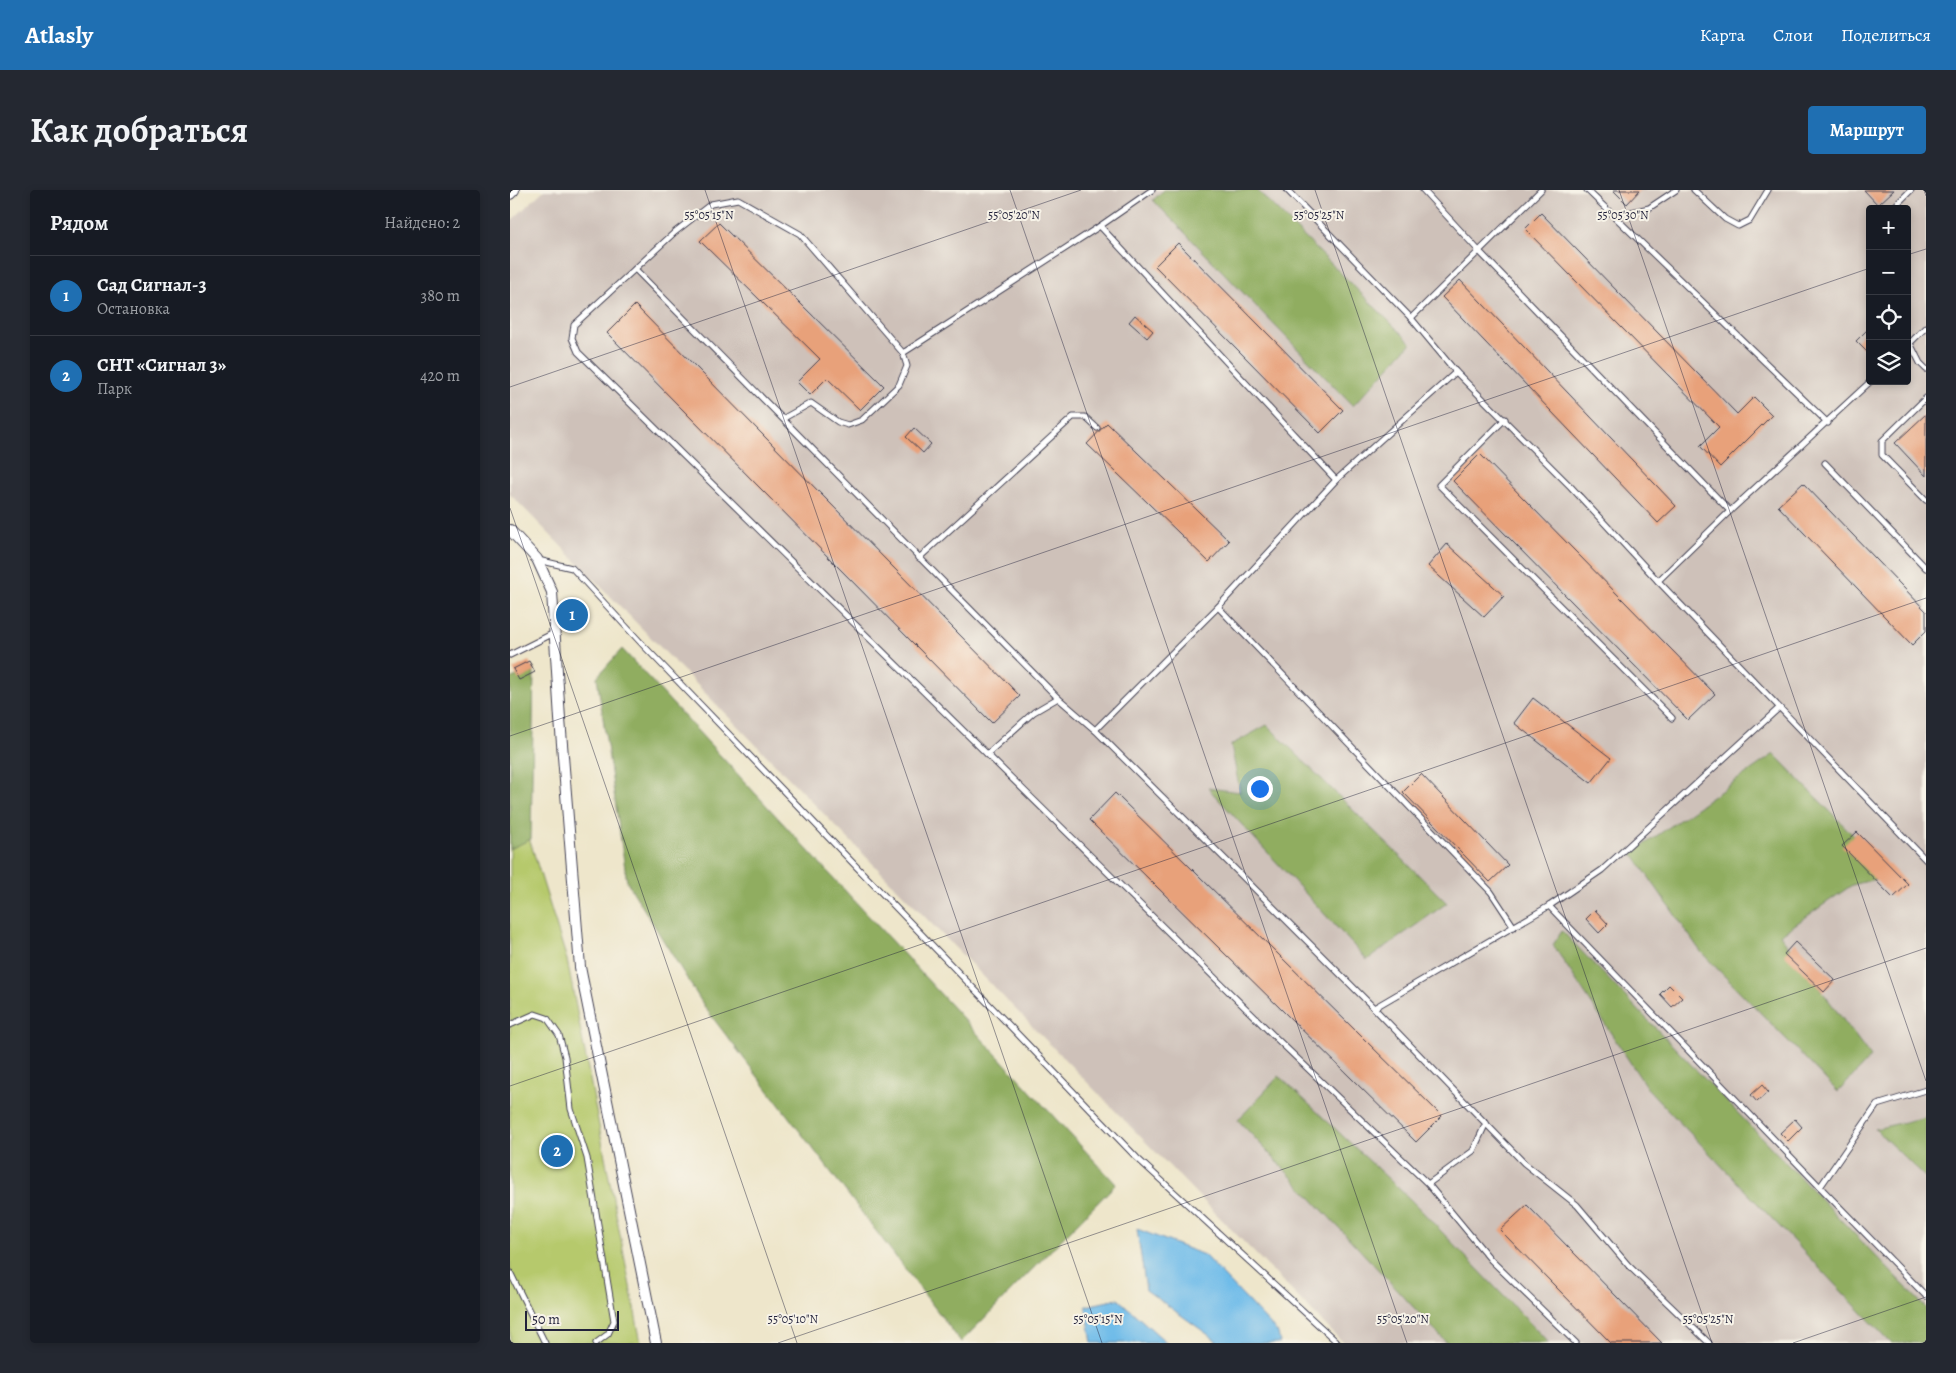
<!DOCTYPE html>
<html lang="ru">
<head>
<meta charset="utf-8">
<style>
  body { margin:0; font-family:Alegreya,serif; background:#242831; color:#f1f3f6 }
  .controls { position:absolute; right:15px; top:15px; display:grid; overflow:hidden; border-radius:5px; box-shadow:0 2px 8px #0003 }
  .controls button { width:45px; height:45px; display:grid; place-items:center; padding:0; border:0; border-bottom:1px solid #363941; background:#171b24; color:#f1f3f6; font:25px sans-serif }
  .scale { position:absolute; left:15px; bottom:12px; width:94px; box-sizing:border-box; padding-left:5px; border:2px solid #22223b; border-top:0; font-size:14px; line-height:18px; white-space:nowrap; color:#22223b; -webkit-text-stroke:4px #f7f3e8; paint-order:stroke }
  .you { position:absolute; left:749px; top:598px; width:18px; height:18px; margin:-12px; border:4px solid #fff; border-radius:50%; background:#1a73e8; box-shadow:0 0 0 8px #1a73e833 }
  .badge { display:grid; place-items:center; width:32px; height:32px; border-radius:50%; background:#1f6fb2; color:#fff; font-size:16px; font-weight:700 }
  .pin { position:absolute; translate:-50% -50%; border:2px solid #fff; box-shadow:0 1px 5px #0006 }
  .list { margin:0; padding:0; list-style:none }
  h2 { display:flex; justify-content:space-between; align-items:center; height:65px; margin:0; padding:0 20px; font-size:21px }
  h2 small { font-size:16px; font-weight:400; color:#9ea1a6 }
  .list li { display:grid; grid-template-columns:32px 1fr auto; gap:15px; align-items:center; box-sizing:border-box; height:80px; padding:0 20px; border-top:1px solid #363941 }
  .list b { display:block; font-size:19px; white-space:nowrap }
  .list p { margin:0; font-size:16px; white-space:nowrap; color:#9ea1a6 }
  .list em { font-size:16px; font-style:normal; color:#9ea1a6 }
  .icon { flex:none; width:28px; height:28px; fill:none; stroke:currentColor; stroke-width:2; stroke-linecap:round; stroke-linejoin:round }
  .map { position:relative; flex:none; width:1416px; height:1153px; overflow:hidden; border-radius:5px }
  header { display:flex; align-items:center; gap:30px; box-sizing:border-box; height:70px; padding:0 25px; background:#1f6fb2; color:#fff }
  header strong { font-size:24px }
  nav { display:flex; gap:28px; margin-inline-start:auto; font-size:18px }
  .intro { display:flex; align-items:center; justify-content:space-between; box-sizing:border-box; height:120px; padding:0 30px }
  h1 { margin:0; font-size:35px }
  .button { padding:12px 22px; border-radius:5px; background:#1f6fb2; color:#fff; font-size:18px; font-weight:700 }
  main { display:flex; gap:30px; padding:0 30px }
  aside { flex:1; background:#171b24; border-radius:5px; box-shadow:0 2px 8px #0003 }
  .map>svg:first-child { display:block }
</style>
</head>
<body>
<header>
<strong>Atlasly</strong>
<nav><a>Карта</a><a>Слои</a><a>Поделиться</a></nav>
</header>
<div class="intro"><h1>Как добраться</h1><a class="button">Маршрут</a></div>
<main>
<aside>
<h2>Рядом<small>Найдено: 2</small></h2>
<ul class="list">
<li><span class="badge">1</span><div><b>Сад Сигнал-3</b><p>Остановка</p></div><em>380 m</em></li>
<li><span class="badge">2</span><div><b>СНТ «Сигнал 3»</b><p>Парк</p></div><em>420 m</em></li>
</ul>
</aside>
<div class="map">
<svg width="1416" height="1153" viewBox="0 0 1416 1153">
  <rect width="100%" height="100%" fill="#f7f3e8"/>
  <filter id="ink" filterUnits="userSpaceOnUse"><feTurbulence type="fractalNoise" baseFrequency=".02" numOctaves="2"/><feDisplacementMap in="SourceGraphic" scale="10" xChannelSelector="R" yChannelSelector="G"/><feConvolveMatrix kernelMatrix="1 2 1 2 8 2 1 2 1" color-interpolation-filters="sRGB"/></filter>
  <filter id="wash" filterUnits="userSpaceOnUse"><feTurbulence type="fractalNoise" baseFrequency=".0096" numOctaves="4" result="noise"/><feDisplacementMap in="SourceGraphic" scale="20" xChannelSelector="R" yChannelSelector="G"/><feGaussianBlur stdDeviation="1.12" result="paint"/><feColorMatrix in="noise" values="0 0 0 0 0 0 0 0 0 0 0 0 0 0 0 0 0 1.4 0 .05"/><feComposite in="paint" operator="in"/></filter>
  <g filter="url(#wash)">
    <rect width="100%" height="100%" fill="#eee6cb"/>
    <path fill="#cec1b9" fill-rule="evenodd" d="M 34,0 L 1416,0 L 1416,1153 L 833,1153 L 0,304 L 0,32 ZM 1360,19 L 1397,19 L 1397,191 L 1360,191 Z"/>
    <path fill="#b6c96c" stroke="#6c7654" d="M 0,591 L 2,593 L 57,770 L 131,1153 L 0,1153 Z"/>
    <g fill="#90ad60" stroke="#59684e">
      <path d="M 654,0 L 747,0 L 901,153 L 843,216 L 643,10 Z"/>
      <path d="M 112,459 L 606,994 L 451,1152 L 196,819 L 117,692 L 87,487 Z"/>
      <path d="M 24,478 L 21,649 L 0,659 L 0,489 Z"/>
      <path d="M 757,535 L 937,713 L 857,770 L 698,598 L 730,602 L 721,555 Z"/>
      <path d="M 1264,564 L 1382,685 L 1342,695 L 1270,745 L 1361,867 L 1328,902 L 1191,762 L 1122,663 Z"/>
      <path d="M 1052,741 L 1416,1118 L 1416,1153 L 1381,1153 L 1137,898 L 1043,755 Z"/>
      <path d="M 769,886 L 902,1011 L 1039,1153 L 937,1153 L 728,930 Z"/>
      <path d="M 1416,927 L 1416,988 L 1365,939 Z"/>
    </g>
    <g fill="#6fbce9" stroke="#486f92">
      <path d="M 627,1039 L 694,1065 L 768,1143 L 770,1153 L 704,1153 L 707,1151 L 636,1100 Z"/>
      <path d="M 608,1109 L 657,1153 L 582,1153 L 576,1116 Z"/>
    </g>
    <g id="blocks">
      <g fill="#e8a17a">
        <path d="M 1103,0 L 1130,0 L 1117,14 Z"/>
        <path d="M 1354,0 L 1384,0 L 1368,15 Z"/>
        <path d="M 1031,23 L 1227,224 L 1244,207 L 1262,225 L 1210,277 L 1190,256 L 1209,237 L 1015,39 Z"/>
        <path d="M 209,33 L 374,196 L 350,220 L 317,188 L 300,205 L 287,192 L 310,169 L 190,51 Z"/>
        <path d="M 668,53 L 833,220 L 810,243 L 645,76 Z"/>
        <path d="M 950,90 L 1166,316 L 1148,333 L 932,107 Z"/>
        <path d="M 125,115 L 510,506 L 482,533 L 97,143 Z"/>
        <path d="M 625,125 L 643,141 L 637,148 L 619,132 Z"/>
        <path d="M 1360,137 L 1360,165 L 1346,151 Z"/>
        <path d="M 1416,224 L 1416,286 L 1385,253 Z"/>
        <path d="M 597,233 L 719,351 L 699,372 L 577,254 Z"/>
        <path d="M 404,238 L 421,254 L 413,263 L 396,247 Z"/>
        <path d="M 970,264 L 1205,504 L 1178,530 L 943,291 Z"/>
        <path d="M 1293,293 L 1416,421 L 1416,441 L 1402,455 L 1268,316 Z"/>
        <path d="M 937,354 L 994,406 L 974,427 L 918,376 Z"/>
        <path d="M 19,471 L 25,482 L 9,490 L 3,479 Z"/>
        <path d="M 1023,508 L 1101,568 L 1081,593 L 1004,533 Z"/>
        <path d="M 911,584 L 998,675 L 980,692 L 893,602 Z"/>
        <path d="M 605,603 L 932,926 L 906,952 L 579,630 Z"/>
        <path d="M 1347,642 L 1398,694 L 1383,708 L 1332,656 Z"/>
        <path d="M 1085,720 L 1098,734 L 1089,743 L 1076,729 Z"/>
        <path d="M 1285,752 L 1325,790 L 1314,802 L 1274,764 Z"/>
        <path d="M 1159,795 L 1172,808 L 1162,817 L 1150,804 Z"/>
        <path d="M 1252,895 L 1258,902 L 1247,912 L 1241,905 Z"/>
        <path d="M 1285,929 L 1292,937 L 1278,951 L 1270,943 Z"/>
        <path d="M 1017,1015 L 1152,1153 L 1101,1153 L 990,1040 Z"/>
      </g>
    </g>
  </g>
  <g filter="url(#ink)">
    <use href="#blocks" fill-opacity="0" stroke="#413f51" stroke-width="1"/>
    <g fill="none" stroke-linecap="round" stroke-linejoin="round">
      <defs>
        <g id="service">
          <path d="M 777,0 L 901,128 L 946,182 L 1061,297 L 1148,391 L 1416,670"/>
          <path d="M 913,0 L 969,61 L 1220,321"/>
          <path d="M 1077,0 L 1318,233"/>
          <path d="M 1184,0 L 1215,29 L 1228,36 L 1240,30 L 1258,0"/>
          <path d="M 1382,19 L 1401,0"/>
          <path d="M 1104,26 L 1139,18 L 1166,0"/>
          <path d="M 590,36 L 642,0"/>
          <path d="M 125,79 L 548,508 L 585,540 L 724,678 L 864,818 L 1014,973 L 1067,1015 L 1118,1075 L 1199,1153"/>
          <path d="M 901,128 L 1031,0"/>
          <path d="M 1400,153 L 1410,173 L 1416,179"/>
          <path d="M 1397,156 L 1416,137"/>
          <path d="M 1416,208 L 1372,251 L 1372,265 L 1416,310"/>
          <path d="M 274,228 L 301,213 L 328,232 L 338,235 L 352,230 L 389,195 L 397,176 L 393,163"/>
          <path d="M 995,229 L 929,295 L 1162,528"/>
          <path d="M 1315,273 L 1416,378"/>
          <path d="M 826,290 L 590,36 L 393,163 L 290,44 L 228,9 L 201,14 L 165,42 L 64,135 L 62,148 L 68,162 L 767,849 L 918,994 L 981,1070 L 1066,1153"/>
          <path d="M 409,368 L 563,227 L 575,227 L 587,238"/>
          <path d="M 28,370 L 62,378 L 133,455 L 627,968 L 828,1153"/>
          <path d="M 1148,391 L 1220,321 L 1361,191"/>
          <path d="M 708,417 L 981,702 L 1004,737"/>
          <path d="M 0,465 L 44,443"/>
          <path d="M 585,540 L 708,417 L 826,290 L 946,182"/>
          <path d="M 477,564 L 524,522 L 548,508"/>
          <path d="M 1039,716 L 1310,997"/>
          <path d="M 864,818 L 1039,716 L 1092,680 L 1269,518"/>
          <path d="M 0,835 L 25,824 L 37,828 L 49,845 L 55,867 L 61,919 L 77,968 L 104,1131 L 98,1144 L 86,1153"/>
          <path d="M 1416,900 L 1367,915 L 1310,997 L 1416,1106"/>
          <path d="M 918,994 L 963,961 L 976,933"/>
          <path d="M 0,1082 L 35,1153"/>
        </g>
        <g id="minor">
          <path d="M 0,4 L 4,0"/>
          <path d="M 0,340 L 27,369 L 42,402 L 50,529 L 70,777 L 146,1153"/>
        </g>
      </defs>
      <use href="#service" stroke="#413f51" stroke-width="7"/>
      <use href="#minor" stroke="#413f51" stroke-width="12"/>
      <use href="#service" stroke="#fff" stroke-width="5"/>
      <use href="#minor" stroke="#fff" stroke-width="10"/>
    </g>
  </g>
  <path fill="none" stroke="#22223b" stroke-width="1" stroke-opacity="0.45" d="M 195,0 L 592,1153M 500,0 L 897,1153M 805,0 L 1202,1153M 1109,0 L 1416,891M 1414,0 L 1416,6M 1397,65 L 1416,59M 0,197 L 571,0M 0,318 L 287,1153M 0,546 L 1360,78M 0,896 L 1416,408M 268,1153 L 1416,758M 1283,1153 L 1416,1107"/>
  <g font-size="12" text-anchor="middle" fill="#22223b" stroke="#f7f3e8" stroke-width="4" stroke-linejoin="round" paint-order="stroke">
    <text x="1113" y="29">55°05'30"N</text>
    <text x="199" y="29">55°05'15"N</text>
    <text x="504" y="29">55°05'20"N</text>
    <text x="809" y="29">55°05'25"N</text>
    <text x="283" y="1133">55°05'10"N</text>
    <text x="588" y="1133">55°05'15"N</text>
    <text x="893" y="1133">55°05'20"N</text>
    <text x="1198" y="1133">55°05'25"N</text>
  </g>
</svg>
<div class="controls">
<button>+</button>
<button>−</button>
<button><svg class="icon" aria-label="locate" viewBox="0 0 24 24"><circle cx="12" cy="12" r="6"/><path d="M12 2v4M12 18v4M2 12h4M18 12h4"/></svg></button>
<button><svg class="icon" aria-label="layers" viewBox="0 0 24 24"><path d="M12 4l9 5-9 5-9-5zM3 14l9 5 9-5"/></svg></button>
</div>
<div class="scale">50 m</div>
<div class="you"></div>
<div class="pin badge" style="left:62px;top:425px">1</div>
<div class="pin badge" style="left:47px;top:961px">2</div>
</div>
</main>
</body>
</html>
